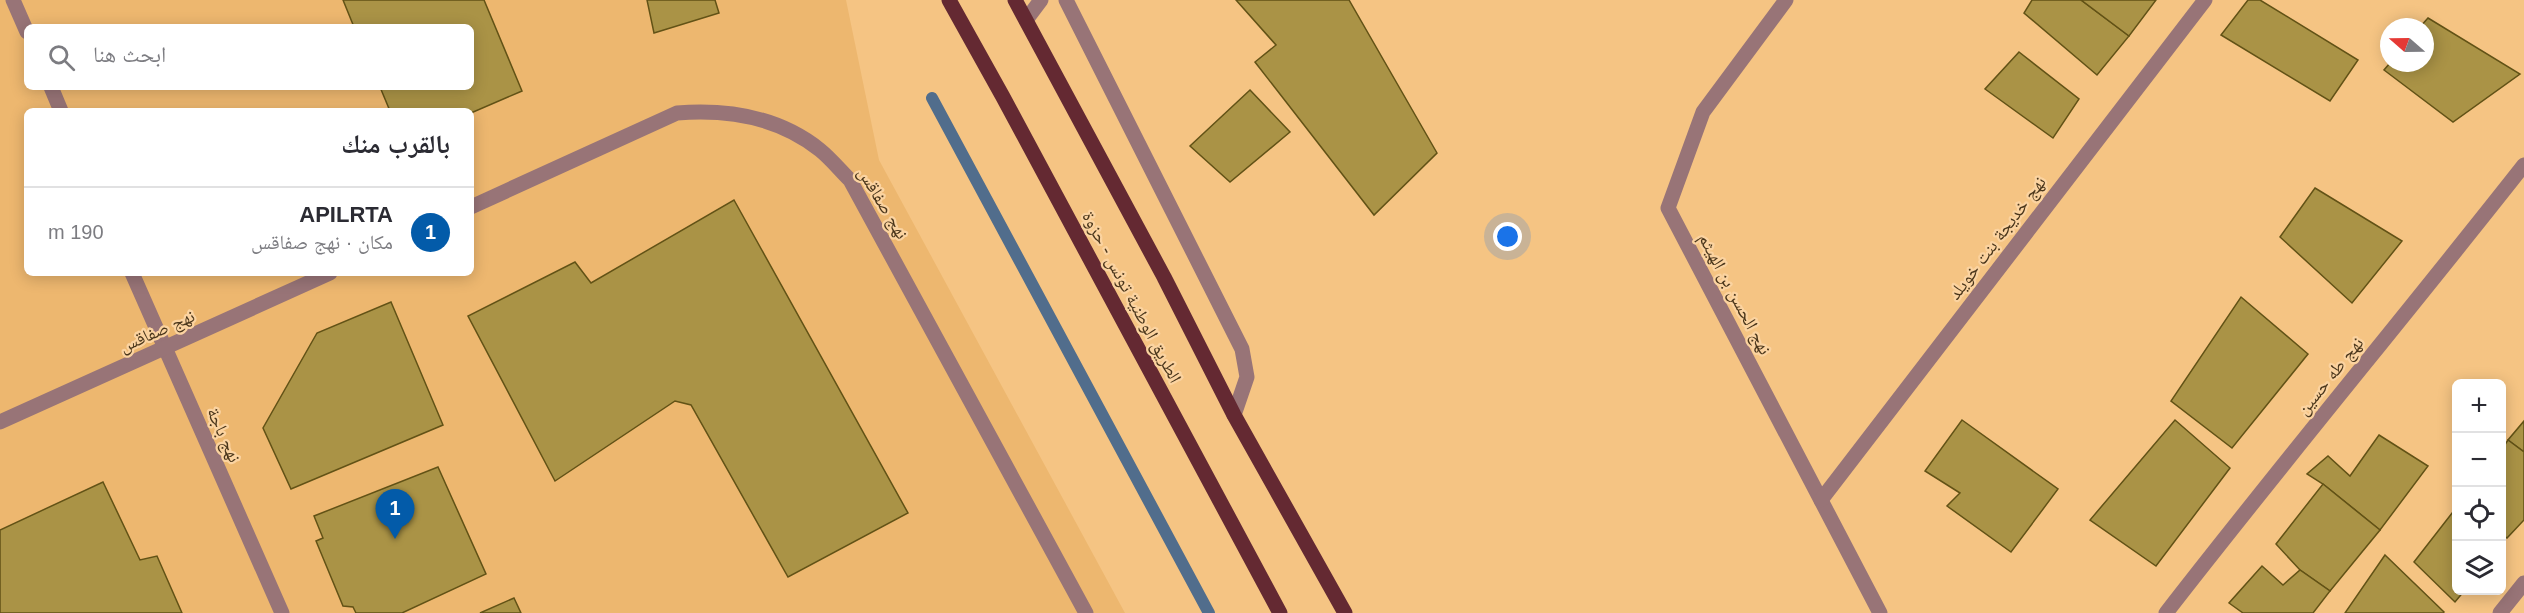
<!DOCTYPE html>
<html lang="ar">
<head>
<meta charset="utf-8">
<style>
  body { margin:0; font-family:Arial,"Noto Naskh Arabic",sans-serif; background:#f7f7f7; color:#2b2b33; direction:rtl }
  .controls { position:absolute; right:18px; bottom:18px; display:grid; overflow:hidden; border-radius:9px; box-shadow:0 3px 15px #0003 }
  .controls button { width:54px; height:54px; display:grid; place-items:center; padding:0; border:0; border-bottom:2px solid #e1e1e2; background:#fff; color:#2b2b33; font:30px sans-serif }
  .compass { position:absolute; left:2380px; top:18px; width:54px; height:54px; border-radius:50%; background:#fff; box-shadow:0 3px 15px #0003; rotate:290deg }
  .you { position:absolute; left:1508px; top:237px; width:21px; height:21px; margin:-15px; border:4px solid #fff; border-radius:50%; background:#1a73e8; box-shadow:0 0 0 9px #1a73e833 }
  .badge { display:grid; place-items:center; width:39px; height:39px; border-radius:50%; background:#035ba9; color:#fff; font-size:20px; font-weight:700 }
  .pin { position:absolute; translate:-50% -50px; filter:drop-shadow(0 2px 3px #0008) }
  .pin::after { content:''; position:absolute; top:32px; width:21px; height:18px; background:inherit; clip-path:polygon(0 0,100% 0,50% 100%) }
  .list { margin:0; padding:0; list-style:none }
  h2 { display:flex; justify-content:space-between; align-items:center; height:78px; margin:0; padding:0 24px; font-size:26px }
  h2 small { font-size:20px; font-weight:400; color:#7c7c81 }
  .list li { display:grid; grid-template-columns:39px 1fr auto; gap:18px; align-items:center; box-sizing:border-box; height:90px; padding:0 24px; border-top:2px solid #e1e1e2 }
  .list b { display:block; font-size:22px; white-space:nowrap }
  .list p { margin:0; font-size:20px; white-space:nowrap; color:#7c7c81 }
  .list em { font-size:20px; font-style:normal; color:#7c7c81 }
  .icon { flex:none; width:33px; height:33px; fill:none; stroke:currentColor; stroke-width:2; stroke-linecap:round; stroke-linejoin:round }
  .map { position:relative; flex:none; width:2524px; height:613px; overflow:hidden; direction:ltr }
  .search { position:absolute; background:#fff; box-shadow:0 3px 15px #0003; left:24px; top:24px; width:450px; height:66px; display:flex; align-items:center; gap:15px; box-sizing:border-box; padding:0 21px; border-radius:9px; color:#7c7c81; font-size:22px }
  .panel { position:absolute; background:#fff; box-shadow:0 3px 15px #0003; left:24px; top:108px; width:450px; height:168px; border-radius:9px; direction:rtl }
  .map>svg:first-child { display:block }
</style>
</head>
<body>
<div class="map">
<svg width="2524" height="613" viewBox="0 0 2524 613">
  <rect width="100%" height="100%" fill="#f5c483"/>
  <path fill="#edb76f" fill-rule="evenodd" d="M 0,0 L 846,0 L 879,160 L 1125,613 L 0,613 ZM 27,27 L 471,27 L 471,87 L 27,87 ZM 27,111 L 471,111 L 471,273 L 27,273 Z"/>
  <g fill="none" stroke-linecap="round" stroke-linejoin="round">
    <path stroke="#516d8c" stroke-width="12" d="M 932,98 L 1209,613"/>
  </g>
  <g fill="#aa9346" stroke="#625216" stroke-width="1.5">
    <path d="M 343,0 L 484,0 L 522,91 L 471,113 L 390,111 L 380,87 L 471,87 L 471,27 L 354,27 Z"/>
    <path d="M 647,0 L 715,0 L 719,13 L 654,33 Z"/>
    <path d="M 1236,0 L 1349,0 L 1437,153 L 1374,215 L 1255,62 L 1276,45 Z"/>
    <path d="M 2032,0 L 2081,0 L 2129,36 L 2097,75 L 2024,13 Z"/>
    <path d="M 2081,0 L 2156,0 L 2129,36 Z"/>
    <path d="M 2248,0 L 2260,0 L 2358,60 L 2330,101 L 2221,35 Z"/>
    <path d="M 2428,18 L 2520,74 L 2453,122 L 2384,70 L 2390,63 L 2425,63 L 2425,27 L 2420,27 Z"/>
    <path d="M 2019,52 L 2079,99 L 2053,138 L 1985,89 Z"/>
    <path d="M 1250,90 L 1290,132 L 1230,182 L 1190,146 Z"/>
    <path d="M 2315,188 L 2402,241 L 2352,303 L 2280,237 Z"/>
    <path d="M 734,200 L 908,513 L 788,577 L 691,405 L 675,401 L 555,481 L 468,316 L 575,262 L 591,283 Z"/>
    <path d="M 2241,297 L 2308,354 L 2232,448 L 2171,401 Z"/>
    <path d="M 391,302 L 443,425 L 291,489 L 263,428 L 317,333 Z"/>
    <path d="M 1962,420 L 2058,489 L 2011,552 L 1947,506 L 1960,493 L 1925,471 Z"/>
    <path d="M 2175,420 L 2230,468 L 2156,566 L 2090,520 Z"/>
    <path d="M 2524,421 L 2524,452 L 2508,440 Z"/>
    <path d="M 2379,435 L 2428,466 L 2380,530 L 2323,484 L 2307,474 L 2328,456 L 2350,476 Z"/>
    <path d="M 2508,440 L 2524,452 L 2524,520 L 2507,538 L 2502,535 L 2502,449 Z"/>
    <path d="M 438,467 L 486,574 L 402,613 L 356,613 L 353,607 L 343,606 L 316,541 L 323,538 L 314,516 Z"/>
    <path d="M 103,482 L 140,560 L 157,556 L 182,613 L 0,613 L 0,530 Z"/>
    <path d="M 2323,484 L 2380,530 L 2330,591 L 2300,570 L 2276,544 Z"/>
    <path d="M 2456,508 L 2456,590 L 2465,590 L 2455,602 L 2414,562 Z"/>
    <path d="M 2385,555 L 2444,612 L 2443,613 L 2345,613 Z"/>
    <path d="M 2262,566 L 2283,585 L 2300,570 L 2330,591 L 2313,613 L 2243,613 L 2229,603 Z"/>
    <path d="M 514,598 L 521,613 L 480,613 Z"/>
  </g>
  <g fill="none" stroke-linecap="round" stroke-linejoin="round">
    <g stroke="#987477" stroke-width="15">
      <path d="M 13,0 L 27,32"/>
      <path d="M 1066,0 L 1242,349 L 1247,377 L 1234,415"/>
      <path d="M 1786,0 L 1703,112 L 1668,208 L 1880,613"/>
      <path d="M 1026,20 L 1041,0"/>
      <path d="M 51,87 L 61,111"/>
      <path d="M 471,207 L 677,113 C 728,109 779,117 820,150 C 830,158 840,170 850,180 L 1086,613"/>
      <path d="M 132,273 L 282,613"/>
      <path d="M 0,422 L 330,273"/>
      <path d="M 1821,500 L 2205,0"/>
      <path d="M 2166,613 C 2283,462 2406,315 2524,165"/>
      <path d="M 2500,613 L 2524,583"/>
    </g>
    <g stroke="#642932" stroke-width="15">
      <path d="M 949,0 L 1003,97 L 1280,613"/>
      <path d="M 1015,0 L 1164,277 L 1234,415 L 1345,613"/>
    </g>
  </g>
  <g text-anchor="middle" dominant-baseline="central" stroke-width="4.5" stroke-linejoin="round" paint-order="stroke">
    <g font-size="18" fill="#4a361b" stroke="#fbd3a0">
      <text transform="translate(883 203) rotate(59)">نهج صفاقس</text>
      <text transform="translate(1997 238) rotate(-53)">نهج خديجة بنت خويلد</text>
      <text transform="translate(1735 294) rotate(62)">نهج الحسن بن الهيثم</text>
      <text transform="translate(1132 297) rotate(62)">الطريق الوطنية تونس - حزوة</text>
      <text transform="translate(157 331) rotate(-24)">نهج صفاقس</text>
      <text transform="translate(2330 376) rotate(-51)">نهج طه حسين</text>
      <text transform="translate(224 435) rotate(66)">نهج باجة</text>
    </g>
  </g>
</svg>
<div class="controls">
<button>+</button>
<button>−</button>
<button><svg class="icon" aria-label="locate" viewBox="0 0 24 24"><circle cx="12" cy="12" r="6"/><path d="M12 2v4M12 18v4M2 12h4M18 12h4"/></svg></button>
<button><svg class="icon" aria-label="layers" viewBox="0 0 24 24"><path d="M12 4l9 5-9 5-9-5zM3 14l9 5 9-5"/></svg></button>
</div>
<svg class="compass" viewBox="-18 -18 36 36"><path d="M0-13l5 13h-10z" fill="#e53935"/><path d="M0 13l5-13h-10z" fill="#7c7c81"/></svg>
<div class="you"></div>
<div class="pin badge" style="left:395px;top:539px">1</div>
<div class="search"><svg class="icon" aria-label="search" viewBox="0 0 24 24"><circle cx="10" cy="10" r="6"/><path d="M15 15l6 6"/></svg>ابحث هنا</div>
<section class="panel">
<h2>بالقرب منك<small></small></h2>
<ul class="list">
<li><span class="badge">1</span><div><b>APILRTA</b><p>مكان · نهج صفاقس</p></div><em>190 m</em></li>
</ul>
</section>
</div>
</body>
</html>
